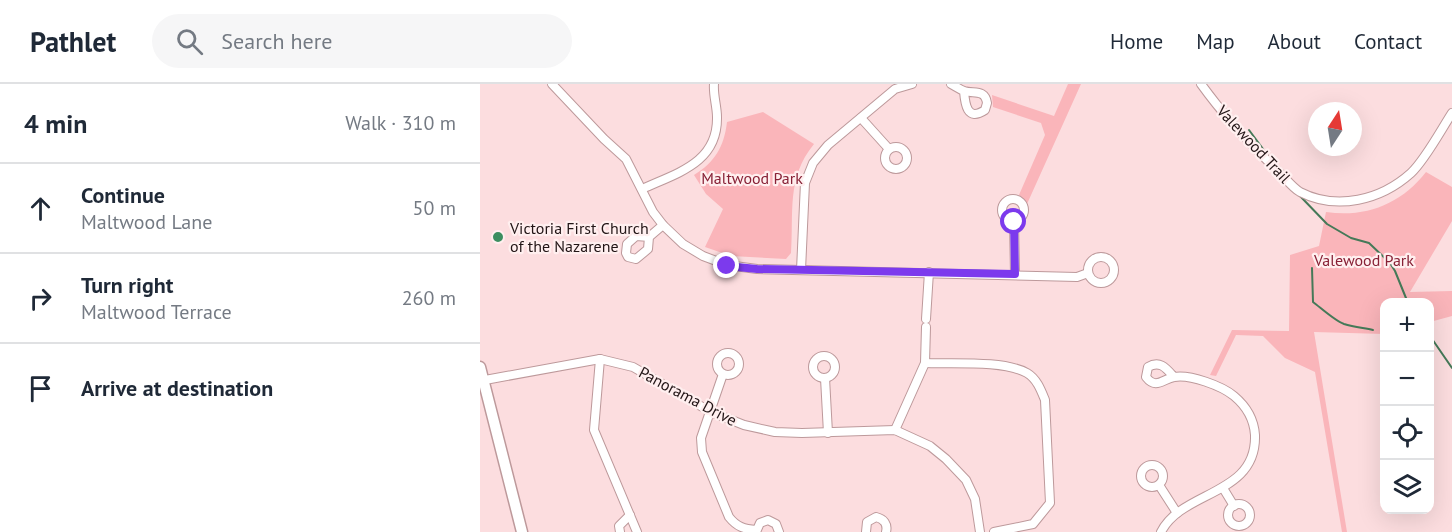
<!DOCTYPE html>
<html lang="en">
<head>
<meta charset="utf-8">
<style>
  body { margin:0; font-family:"PT Sans",sans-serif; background:#f6f6f7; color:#1f2937 }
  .controls { position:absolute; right:18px; bottom:18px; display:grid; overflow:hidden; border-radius:12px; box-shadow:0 6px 24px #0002 }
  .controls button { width:54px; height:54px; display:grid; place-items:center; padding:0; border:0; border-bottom:2px solid #e0e1e3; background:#fff; color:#1f2937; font:30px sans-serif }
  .compass { position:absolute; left:828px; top:18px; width:54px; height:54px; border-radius:50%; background:#fff; box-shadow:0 6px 24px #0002; rotate:12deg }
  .stop { position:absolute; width:18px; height:18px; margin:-14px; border:4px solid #7c3aed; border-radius:50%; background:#fff }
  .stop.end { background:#7c3aed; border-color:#fff; box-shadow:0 2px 6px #0008 }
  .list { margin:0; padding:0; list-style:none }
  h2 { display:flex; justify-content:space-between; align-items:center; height:78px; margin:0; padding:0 24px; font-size:26px }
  h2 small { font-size:20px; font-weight:400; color:#747a83 }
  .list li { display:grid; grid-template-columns:39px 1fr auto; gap:18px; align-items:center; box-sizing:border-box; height:90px; padding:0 24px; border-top:2px solid #e0e1e3 }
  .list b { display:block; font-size:22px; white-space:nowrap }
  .list p { margin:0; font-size:20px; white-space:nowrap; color:#747a83 }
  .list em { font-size:20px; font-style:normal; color:#747a83 }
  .icon { flex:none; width:33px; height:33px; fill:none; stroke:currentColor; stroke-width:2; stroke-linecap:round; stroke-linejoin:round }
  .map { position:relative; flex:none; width:972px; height:448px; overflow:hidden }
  header { display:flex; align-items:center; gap:36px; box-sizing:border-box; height:84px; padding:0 30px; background:#fff; border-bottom:2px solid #e0e1e3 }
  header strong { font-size:28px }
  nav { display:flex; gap:33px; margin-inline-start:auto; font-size:21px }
  .search { width:420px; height:54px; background:#f6f6f7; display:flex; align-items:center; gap:15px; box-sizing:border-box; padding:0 21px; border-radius:33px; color:#747a83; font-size:22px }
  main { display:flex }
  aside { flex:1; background:#fff }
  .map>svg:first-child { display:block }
</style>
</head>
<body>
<header>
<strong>Pathlet</strong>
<div class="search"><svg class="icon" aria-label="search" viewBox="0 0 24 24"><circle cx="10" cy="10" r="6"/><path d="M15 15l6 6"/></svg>Search here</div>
<nav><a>Home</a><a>Map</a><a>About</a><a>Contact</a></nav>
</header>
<main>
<aside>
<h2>4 min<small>Walk · 310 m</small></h2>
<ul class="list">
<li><svg class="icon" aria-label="ahead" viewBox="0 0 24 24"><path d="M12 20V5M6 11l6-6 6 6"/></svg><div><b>Continue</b><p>Maltwood Lane</p></div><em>50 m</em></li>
<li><svg class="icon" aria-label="right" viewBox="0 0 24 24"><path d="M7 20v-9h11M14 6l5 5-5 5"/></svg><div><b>Turn right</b><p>Maltwood Terrace</p></div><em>260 m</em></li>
<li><svg class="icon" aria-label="arrive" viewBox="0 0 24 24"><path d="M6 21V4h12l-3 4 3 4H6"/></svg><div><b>Arrive at destination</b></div></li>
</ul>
</aside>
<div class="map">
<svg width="972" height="448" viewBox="0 0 972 448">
  <rect width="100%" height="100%" fill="#fcdddf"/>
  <g fill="#fab5ba">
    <path d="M 588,0 L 601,0 L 547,120 L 539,111 L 565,51 L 561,39 L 513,23 L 512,11 L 574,32 Z"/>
    <path d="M 283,28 L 334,60 C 306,94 314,129 311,169 L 306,175 L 251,172 L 225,163 L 243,125 L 226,110 L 214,91 C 235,78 244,63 247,38 Z"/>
    <path d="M 946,88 L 972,103 L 972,137 L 930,208 L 972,207 L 972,232 L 950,238 L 950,219 L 904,219 L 904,250 L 834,248 L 867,448 L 862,448 L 835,288 L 805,274 L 783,252 L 756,251 L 736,292 L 730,291 L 752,246 L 809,247 L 810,171 L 839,162 L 846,128 C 886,134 921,120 946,88 Z"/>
  </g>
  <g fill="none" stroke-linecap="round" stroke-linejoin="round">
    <g stroke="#457958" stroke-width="2">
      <path d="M 769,46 L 789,73"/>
      <path d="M 820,112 L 847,140 L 871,154 L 889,159 L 910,179 L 915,187 L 928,219"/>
      <path d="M 832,184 L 833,218 C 841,224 855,237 864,240 C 874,243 884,244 893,246"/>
      <path d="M 950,252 L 972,284"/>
    </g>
    <defs>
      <g id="minor">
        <path d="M 72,0 L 124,55 L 146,75 L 173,128 L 183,141 L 203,160 L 223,172 L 247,181 L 277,185 L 597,193 L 608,189"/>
        <path d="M 471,0 C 475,2 479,5 484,7 C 494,10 505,5 507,19 L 505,26 C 487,38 485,20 484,7"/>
        <path d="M 721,0 C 744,32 772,62 800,89 C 806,95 813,104 820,108 C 857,127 901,116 931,89 C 945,76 961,46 972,29"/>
        <path d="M 381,34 L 409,65"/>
        <circle cx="416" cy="74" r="11"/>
        <path d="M 162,105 C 197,89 238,79 237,33 C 237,22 233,11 234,0"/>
        <circle cx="533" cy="126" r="11"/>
        <path d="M 534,138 L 535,190"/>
        <path d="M 169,153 L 168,165 L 156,175 L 148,173 L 146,169 L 147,160 L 156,152 L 169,153 L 183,141"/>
        <circle cx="621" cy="186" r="13"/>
        <path d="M 321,186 L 325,99 L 333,79 L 348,61 L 415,5 L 432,0"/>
        <path d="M 446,235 L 449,188"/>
        <circle cx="248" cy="280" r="11"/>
        <circle cx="344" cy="283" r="11"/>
        <path d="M 120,275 L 114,346 L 157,448"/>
        <path d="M 445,279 C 472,280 524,276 547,289 C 557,295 561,306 565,316 L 570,419 L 553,440 L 514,448"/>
        <path d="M 243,290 L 221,354 L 222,368 L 249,433 C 257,443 264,445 276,446"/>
        <path d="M 345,294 L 348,349"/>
        <path d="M 5,296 L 120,275 L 153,283 L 231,328 L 264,341 L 295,348 L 322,349 L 415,346 L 450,362 L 466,375 L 486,396 L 495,415 L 500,448"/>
        <path d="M 415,346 L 445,279 L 446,243"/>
        <circle cx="672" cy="392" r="11"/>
        <path d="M 679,401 L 697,429"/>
        <path d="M 743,404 L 754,422"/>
        <circle cx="759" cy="431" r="11"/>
        <path d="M 140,448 L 139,442 L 150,431"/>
        <path d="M 276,448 L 280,439 L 288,436 L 296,440 L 299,448"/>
        <path d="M 386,448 L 387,438 L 396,433 C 404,435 408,440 406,448"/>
        <path d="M 681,448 C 702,406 777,412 775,351 C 774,336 766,322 754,312 C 742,302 710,290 694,293 C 683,295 676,306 666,293 L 668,283 C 680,276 686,284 694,293"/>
      </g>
      <path id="secondary" d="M 0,283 L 42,448"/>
    </defs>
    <use href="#minor" stroke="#bd999b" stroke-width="10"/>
    <use href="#secondary" stroke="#bd999b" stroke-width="13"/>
    <use href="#minor" stroke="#fff" stroke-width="8"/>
    <use href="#secondary" stroke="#fff" stroke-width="10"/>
  </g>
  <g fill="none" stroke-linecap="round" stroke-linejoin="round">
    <path stroke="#7c3aed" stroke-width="8" d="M 247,182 L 277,185 L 535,190 L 534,138"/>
  </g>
  <circle fill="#3c8e60" stroke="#ffefef" stroke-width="2" cx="18" cy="153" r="6"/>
  <g text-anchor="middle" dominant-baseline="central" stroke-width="4.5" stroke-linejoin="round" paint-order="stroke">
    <g font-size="16" fill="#221516" stroke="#ffefef">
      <text transform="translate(774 60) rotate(47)">Valewood Trail</text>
      <text transform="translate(208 312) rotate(28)">Panorama Drive</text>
    </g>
    <g font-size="16" fill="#882136" stroke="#ffefef">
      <text x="272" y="94">Maltwood Park</text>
      <text x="884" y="176">Valewood Park</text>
    </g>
    <g font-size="16" fill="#221516" stroke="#ffefef" text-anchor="start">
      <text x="30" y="144">Victoria First Church<tspan x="30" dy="18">of the Nazarene</tspan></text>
    </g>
  </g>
</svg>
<div class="controls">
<button>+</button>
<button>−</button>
<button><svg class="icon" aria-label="locate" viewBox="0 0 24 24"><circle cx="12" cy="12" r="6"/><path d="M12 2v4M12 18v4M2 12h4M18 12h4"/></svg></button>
<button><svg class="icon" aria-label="layers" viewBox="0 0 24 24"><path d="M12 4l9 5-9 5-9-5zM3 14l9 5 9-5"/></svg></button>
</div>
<svg class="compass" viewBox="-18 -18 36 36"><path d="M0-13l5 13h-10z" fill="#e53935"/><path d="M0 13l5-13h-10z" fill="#747a83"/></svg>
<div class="stop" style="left:534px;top:138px"></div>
<div class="stop end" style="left:247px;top:182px"></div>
</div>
</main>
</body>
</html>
